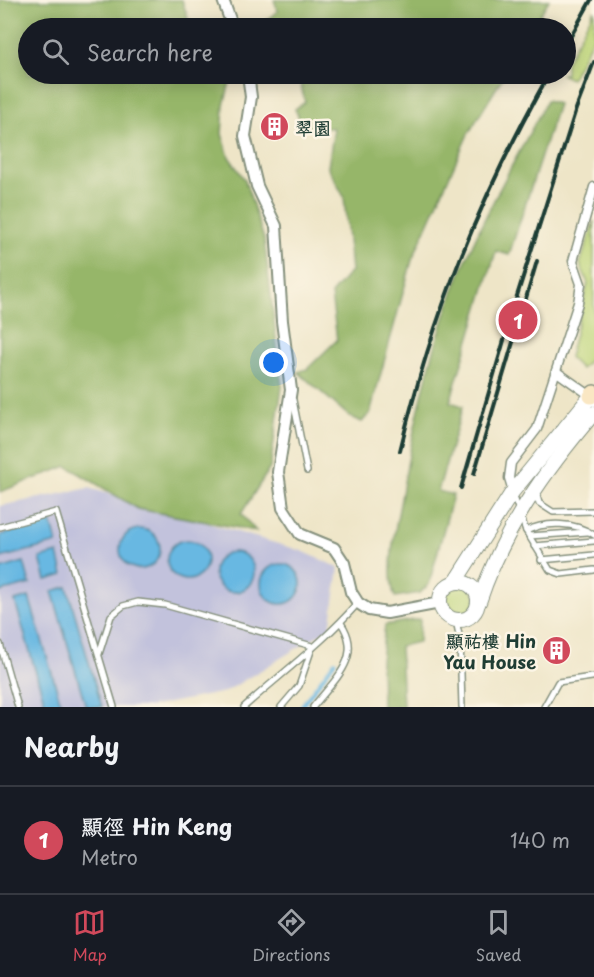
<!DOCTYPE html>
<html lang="en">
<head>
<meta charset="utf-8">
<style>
  body { margin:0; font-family:"Playpen Sans","LXGW WenKai TC",sans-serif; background:#242831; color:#f1f3f6 }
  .you { position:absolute; left:274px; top:363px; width:21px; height:21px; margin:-15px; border:4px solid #fff; border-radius:50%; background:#1a73e8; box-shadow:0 0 0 9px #1a73e833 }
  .badge { display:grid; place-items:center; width:39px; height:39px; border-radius:50%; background:#d1495b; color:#fff; font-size:20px; font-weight:700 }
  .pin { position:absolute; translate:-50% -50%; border:3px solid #fff; box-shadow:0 2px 6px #0006 }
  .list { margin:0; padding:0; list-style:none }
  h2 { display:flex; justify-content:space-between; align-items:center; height:78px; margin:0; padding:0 24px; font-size:26px }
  h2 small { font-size:20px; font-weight:400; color:#9ea1a6 }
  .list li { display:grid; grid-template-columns:39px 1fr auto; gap:18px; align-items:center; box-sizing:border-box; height:108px; padding:0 24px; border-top:2px solid #363941 }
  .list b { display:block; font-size:22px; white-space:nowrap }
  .list p { margin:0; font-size:20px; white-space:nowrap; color:#9ea1a6 }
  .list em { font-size:20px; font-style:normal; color:#9ea1a6 }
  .icon { flex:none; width:33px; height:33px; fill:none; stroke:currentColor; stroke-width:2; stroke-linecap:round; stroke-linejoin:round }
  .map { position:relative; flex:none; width:594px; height:707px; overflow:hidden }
  .search { position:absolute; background:#171b24; box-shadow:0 3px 15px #0003; left:18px; right:18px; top:18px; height:66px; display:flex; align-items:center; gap:15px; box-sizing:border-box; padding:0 21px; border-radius:33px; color:#9ea1a6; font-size:22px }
  .sheet { height:186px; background:#171b24 }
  nav { display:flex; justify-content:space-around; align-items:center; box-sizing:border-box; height:84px; border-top:2px solid #363941; background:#171b24; font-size:16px; color:#9ea1a6 }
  nav a { display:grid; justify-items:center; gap:3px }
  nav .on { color:#d1495b }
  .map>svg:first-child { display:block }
</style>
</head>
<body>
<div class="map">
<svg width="594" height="707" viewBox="0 0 594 707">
  <rect width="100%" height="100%" fill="#fcf5e5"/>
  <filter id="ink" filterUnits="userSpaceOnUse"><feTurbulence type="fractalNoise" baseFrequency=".0167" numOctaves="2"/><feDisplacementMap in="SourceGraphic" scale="12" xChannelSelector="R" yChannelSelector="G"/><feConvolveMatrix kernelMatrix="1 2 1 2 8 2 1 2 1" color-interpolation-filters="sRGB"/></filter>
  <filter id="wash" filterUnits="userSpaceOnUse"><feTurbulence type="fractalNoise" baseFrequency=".008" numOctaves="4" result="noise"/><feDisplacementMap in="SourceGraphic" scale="24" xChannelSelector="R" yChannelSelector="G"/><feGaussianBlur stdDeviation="1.35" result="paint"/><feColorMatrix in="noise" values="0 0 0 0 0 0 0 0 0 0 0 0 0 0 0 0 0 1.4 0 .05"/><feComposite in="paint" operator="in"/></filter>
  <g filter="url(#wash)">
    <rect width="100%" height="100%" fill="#eee5c7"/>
    <path fill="#c2c2dc" d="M 89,488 L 302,551 L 339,568 L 330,628 L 225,692 L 149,707 L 0,707 L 0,506 Z"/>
    <g fill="#bed579" stroke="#6e8956" stroke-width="1.5">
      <path d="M 594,10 L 594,36 L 571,79 L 561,74 L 566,74 L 566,62 Z"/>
      <path d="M 594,221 L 594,355 L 581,369 L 569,357 L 588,283 L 580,264 Z"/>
      <circle cx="459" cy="601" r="17"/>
    </g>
    <g fill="#96b669" stroke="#5a7a4e" stroke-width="1.5">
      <path d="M 0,0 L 182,0 L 191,28 L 28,28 L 28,74 L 232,74 L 224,105 L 222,134 L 229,157 L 245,180 L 264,239 L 282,387 L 270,468 L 241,514 L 256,531 L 138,509 L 67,466 L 0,492 Z"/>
      <path d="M 274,0 L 549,0 L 532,28 L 268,28 L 266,20 L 278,11 Z"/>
      <path d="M 298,74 L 505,74 L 468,134 L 412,260 L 370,413 L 362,422 L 349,416 L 298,372 L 307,369 L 337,340 L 331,294 L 351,271 L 344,197 L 328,167 L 334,128 L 303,127 L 295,109 L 305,102 Z"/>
      <path d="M 547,100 L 558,104 L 509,255 L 496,251 L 450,402 L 463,406 L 438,491 L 453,495 L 429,584 L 420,593 L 395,597 C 385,572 396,525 401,499 C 416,412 436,326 472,246 C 494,196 522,148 547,100 Z"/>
      <path d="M 420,619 L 419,642 L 400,646 L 403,707 L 382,707 L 381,661 L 385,625 Z"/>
    </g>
    <g fill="#67b8e2" stroke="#437a8b" stroke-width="1.5">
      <path d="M 51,521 L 57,543 L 0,558 L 0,535 Z"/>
      <circle cx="140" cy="549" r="20"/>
      <circle cx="187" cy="560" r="20"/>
      <circle cx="234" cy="572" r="20"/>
      <path d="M 58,553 L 63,575 L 46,580 L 40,558 Z"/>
      <path d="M 24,562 L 30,584 L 0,592 L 0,569 Z"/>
      <circle cx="281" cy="584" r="20"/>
      <path d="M 67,587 L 102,707 L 86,707 L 52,591 Z"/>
      <path d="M 29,597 L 62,707 L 46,707 L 15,601 Z"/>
    </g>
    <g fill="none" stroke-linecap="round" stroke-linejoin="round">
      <path stroke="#67b8e2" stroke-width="4" d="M 301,707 L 335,661"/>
    </g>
  </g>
  <g filter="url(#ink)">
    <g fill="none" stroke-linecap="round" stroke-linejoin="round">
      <defs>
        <g id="service">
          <path d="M 293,400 L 307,471"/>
          <path d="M 536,492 L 539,503 L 553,512 L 594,511"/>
          <path d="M 513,494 L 526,531 L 550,570 L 561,574 L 594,570"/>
          <path d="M 0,527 L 56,512 L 114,707"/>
          <path d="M 526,531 C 546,521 576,522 594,535"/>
          <path d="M 529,536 L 588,532"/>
          <path d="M 534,546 L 594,541"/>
          <path d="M 541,560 L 594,555"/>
          <path d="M 456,620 L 460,640 L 462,707"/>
          <path d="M 0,644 L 18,707"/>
          <path d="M 99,654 L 111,616 L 123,606 L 138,602 L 165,605 L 312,646"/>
          <path d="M 244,707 C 282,673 324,642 358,603"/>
          <path d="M 281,707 L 299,686 L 312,648"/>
          <path d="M 313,707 C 334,680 364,657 341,623"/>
          <path d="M 544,707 L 558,682 L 592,677"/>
        </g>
        <g id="pedestrian">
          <path d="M 557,372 L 591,396"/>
          <path d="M 513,491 L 509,478 L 511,463 L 537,429 L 578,303 L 581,284 L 573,261 L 594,187"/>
        </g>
        <g id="minor">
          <path d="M 223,0 L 233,28"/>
          <path d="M 248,74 L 251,97 L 245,136 L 257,186 L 276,226 L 282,321 L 291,390 L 278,472 L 283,508 L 300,534 L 334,548 L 344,563 L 351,592 L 358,603 L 369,610 L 387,613 L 440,603"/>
        </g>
        <g id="tertiary">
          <circle cx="459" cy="601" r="19"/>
          <path d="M 455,582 L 513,491 L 591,396 L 594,399"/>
          <path d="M 479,602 C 503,530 545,470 594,413"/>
        </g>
        <path id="secondary" d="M 591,396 L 594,393"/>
      </defs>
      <use href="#service" stroke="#86917e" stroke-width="8"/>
      <use href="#pedestrian" stroke="#86917e" stroke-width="11"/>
      <use href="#minor" stroke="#86917e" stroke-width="14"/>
      <use href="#tertiary" stroke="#86917e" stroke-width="16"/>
      <use href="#secondary" stroke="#86917e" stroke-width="18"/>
      <use href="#service" stroke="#fff" stroke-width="5"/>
      <use href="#pedestrian" stroke="#fff" stroke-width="8"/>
      <use href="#minor" stroke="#fff" stroke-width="10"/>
      <use href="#tertiary" stroke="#fff" stroke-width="14"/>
      <use href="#secondary" stroke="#fae7c3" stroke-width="15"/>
      <g stroke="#1f3d34" stroke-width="4">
        <path d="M 566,45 L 591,0"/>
        <path d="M 400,451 C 433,313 480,197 549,74"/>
        <path d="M 474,474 L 537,261"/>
        <path d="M 461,488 L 516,299 L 576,109 L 594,62"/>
      </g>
    </g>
  </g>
  <defs>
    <symbol id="building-disc" viewBox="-11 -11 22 22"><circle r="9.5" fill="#d1495b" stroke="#fcf5e5"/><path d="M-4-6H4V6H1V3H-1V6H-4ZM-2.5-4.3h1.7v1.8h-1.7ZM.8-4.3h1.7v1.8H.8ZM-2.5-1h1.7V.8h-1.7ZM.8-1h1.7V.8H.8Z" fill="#fff"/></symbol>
  </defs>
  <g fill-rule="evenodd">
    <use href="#building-disc" x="258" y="110" width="33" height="33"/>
    <use href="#building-disc" x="540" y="634" width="33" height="33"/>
  </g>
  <g text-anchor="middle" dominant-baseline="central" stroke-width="5" stroke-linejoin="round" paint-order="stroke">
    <g font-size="18" font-weight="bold" fill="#1f3d34" stroke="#fcf5e5" text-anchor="start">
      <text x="295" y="127">翠園</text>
      <text x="536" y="640" text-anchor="end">顯祐樓 Hin<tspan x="536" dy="21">Yau House</tspan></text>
    </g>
  </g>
</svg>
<div class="you"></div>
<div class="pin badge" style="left:518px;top:320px">1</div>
<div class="search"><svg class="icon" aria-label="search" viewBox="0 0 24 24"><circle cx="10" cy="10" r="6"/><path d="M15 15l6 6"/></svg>Search here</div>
</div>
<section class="sheet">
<h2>Nearby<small></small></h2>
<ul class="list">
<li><span class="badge">1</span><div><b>顯徑 Hin Keng</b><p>Metro</p></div><em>140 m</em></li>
</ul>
</section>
<nav>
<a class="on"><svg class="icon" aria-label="map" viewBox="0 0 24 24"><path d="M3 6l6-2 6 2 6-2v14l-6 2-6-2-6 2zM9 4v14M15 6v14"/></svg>Map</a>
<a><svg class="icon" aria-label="directions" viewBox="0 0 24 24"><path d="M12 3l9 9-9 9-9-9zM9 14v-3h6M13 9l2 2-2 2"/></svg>Directions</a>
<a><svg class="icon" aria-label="saved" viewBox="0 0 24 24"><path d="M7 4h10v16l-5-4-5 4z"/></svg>Saved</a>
</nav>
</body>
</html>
